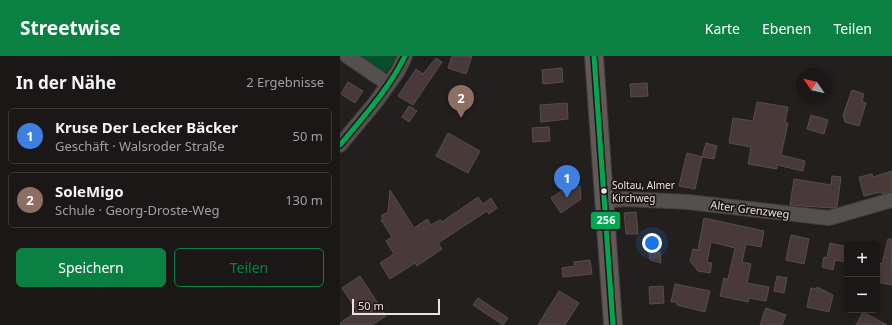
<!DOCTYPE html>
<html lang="de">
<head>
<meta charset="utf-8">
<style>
  body { margin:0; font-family:"Noto Sans",sans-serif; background:#282424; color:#f1f3f6 }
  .controls { position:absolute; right:12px; bottom:12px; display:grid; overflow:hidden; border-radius:6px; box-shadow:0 2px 6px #0003 }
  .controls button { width:36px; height:36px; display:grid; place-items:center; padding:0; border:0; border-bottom:1px solid #393636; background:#1b1717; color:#f1f3f6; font:20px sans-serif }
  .compass { position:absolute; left:456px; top:12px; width:36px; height:36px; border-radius:50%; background:#1b1717; box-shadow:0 2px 6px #0003; rotate:304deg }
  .scale { position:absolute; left:12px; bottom:10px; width:88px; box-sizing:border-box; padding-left:4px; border:2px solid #e9e3e3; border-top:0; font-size:11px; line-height:14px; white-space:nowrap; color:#e9e3e3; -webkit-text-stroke:3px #1c1514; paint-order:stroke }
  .you { position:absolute; left:312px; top:187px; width:14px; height:14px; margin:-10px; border:3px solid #fff; border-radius:50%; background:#1a73e8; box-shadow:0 0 0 6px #1a73e833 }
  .badge { display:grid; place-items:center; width:26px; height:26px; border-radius:50%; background:#0b8043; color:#fff; font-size:13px; font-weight:700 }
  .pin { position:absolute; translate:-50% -33px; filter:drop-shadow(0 1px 2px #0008) }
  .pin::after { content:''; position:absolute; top:21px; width:14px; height:12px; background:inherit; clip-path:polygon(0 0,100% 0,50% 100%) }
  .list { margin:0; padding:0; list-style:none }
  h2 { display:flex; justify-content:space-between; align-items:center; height:52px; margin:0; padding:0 16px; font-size:17px }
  h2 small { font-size:13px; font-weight:400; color:#a09fa1 }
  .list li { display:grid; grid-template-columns:26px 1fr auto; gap:12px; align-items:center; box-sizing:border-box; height:56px; margin:0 8px 8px; padding:0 8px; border:1px solid #393636; border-radius:6px }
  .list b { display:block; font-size:15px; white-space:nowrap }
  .list p { margin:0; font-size:13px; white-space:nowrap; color:#a09fa1 }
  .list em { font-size:13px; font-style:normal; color:#a09fa1 }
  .actions { display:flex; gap:8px; padding:12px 16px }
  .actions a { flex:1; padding:9px 0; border:1px solid #0b8043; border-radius:6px; text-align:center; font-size:14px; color:#0b8043 }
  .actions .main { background:#0b8043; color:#fff }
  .map { position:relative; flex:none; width:552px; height:269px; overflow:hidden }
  header { display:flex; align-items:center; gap:24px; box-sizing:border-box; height:56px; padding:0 20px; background:#0b8043; color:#fff }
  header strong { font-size:19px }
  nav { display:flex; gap:22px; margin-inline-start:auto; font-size:14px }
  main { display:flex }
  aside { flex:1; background:#1b1717 }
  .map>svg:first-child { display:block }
</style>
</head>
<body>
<header>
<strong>Streetwise</strong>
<nav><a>Karte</a><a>Ebenen</a><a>Teilen</a></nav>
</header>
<main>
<aside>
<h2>In der Nähe<small>2 Ergebnisse</small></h2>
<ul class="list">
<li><span class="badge" style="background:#3f7fe0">1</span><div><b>Kruse Der Lecker Bäcker</b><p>Geschäft · Walsroder Straße</p></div><em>50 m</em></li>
<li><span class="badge" style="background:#8d6e63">2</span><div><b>SoleMigo</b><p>Schule · Georg-Droste-Weg</p></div><em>130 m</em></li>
</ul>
<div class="actions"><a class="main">Speichern</a><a>Teilen</a></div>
</aside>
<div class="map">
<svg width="552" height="269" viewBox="0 0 552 269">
  <rect width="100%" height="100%" fill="#241f1f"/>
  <path fill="#074f2a" d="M 17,0 L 57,0 L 47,16 L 43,17 Z"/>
  <g fill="#4a3939" stroke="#534f4f">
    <path d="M 112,0 L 132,0 L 126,18 L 108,12 Z"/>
    <path d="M 96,2 L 102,6 L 73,49 L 58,40 L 76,13 L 83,18 Z"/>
    <path d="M 222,12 L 223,26 L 203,28 L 202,14 Z"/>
    <path d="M 8,26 L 23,35 L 15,47 L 1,38 Z"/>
    <path d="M 307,27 L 308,40 L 291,41 L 290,28 Z"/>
    <path d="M 512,34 L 524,38 L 522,45 L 526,47 L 519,70 L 505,66 L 503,59 Z"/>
    <path d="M 417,46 L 448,51 L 445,67 L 448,67 L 441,99 L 465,105 L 463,115 L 437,109 L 437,113 L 408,108 L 411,91 L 389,87 L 393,62 L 413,65 Z"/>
    <path d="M 227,47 L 228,63 L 201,66 L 200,49 Z"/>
    <path d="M 69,50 L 77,55 L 69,66 L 62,61 Z"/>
    <path d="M 471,59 L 488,64 L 484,78 L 467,73 Z"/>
    <path d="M 209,71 L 210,85 L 193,86 L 192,72 Z"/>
    <path d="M 108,77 L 140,95 L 128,117 L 96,100 Z"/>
    <path d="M 366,87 L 377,90 L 374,103 L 362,101 Z"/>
    <path d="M 347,97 L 362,101 L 355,133 L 339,130 Z"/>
    <path d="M 552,115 L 552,136 L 542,138 L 541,136 L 524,140 L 519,121 L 532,118 L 533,121 Z"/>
    <path d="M 492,120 L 501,121 L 497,151 L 493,152 L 450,149 L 454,123 L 491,129 Z"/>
    <path d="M 240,130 L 241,143 L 221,157 L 211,142 L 227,131 Z"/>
    <path d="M 50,134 L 74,172 L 87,163 L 91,169 L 100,164 L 102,166 L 138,141 L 143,148 L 151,142 L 157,152 L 149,158 L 147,155 L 98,187 L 102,193 L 77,210 L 75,207 L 50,223 L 40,207 L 54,198 L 46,185 L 52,181 L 41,164 L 43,163 L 41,160 L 48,156 Z"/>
    <path d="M 296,156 L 298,178 L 286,178 L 284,157 Z"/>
    <path d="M 364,162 L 424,175 L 421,191 L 406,188 L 402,206 L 411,208 L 407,227 L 429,231 L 426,245 L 409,242 L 408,246 L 380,240 L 384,222 L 388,223 L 395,192 L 371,186 L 367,206 L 372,207 L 370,217 L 358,215 L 350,205 L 353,193 L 358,194 Z"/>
    <path d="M 451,179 L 469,183 L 464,208 L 446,204 Z"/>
    <path d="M 548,183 L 552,183 L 551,229 L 537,226 L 539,207 L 542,208 Z"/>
    <path d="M 490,187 L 507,191 L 507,206 L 495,204 L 493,214 L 482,211 L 484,201 L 487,202 Z"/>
    <path d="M 309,196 L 320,196 L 321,207 L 310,204 Z"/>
    <path d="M 250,204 L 252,218 L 223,221 L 222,212 L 235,210 L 234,206 Z"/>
    <path d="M 20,220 L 46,260 L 32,269 L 0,269 L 0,267 L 17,255 L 2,232 Z"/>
    <path d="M 437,220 L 447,222 L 444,237 L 434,235 Z"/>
    <path d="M 335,228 L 370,235 L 365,256 L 337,249 L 337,246 L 331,246 Z"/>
    <path d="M 323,230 L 324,247 L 310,248 L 309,231 Z"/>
    <path d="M 477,231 L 493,239 L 489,256 L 467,251 L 471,232 L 477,233 Z"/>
    <path d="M 219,235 L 239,247 L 225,269 L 198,269 Z"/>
    <path d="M 138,242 L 168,262 L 163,269 L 133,249 Z"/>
    <path d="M 426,252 L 446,259 L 442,269 L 420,269 Z"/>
    <path d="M 523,256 L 547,269 L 516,269 Z"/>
  </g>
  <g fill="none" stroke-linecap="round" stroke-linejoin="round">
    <defs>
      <g id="minor">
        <path d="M 7,0 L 48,28"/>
        <path d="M 0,89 L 35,47 L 58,15 L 65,0"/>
        <path d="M 264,145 L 285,143 L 348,146 L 489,162 L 552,144"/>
      </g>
      <path id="major" d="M 254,0 L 273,269"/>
    </defs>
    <use href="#minor" stroke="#413d3d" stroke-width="16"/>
    <use href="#major" stroke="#413d3d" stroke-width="20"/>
    <use href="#minor" stroke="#54504f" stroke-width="14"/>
    <use href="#major" stroke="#635858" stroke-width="18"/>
    <defs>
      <g id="bus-1">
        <path d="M 254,0 L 273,269"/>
        <path d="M 0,89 C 23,61 49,33 65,0"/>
      </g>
    </defs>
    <use href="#bus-1" stroke="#1c1514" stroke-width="8"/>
    <use href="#bus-1" stroke="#00a651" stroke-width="5"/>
  </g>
  <circle fill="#e9e3e3" stroke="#1c1514" stroke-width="1.5" cx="264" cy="135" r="3.5"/>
  <g text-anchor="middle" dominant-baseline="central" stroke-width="3.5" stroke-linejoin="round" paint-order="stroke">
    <g font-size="10" fill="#e9e3e3" stroke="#1c1514" text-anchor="start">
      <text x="272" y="129">Soltau, Almer<tspan x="272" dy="13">Kirchweg</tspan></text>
    </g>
    <g font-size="11" fill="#e9e3e3" stroke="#1c1514">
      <text transform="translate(410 153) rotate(7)">Alter Grenzweg</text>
    </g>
  </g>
  <rect stroke="#1c1514" stroke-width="1.5" x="250" y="155" width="31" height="19" rx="4" fill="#00a651"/>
  <g font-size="11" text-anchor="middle" font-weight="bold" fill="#fff">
    <text x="266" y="168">256</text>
  </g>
</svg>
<div class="controls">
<button>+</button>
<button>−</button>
</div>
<svg class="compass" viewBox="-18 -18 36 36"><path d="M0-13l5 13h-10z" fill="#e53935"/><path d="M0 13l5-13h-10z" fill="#a09fa1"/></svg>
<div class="scale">50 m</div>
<div class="you"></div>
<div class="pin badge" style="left:227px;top:142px;background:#3f7fe0">1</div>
<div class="pin badge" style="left:121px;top:62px;background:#8d6e63">2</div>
</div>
</main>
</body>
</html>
